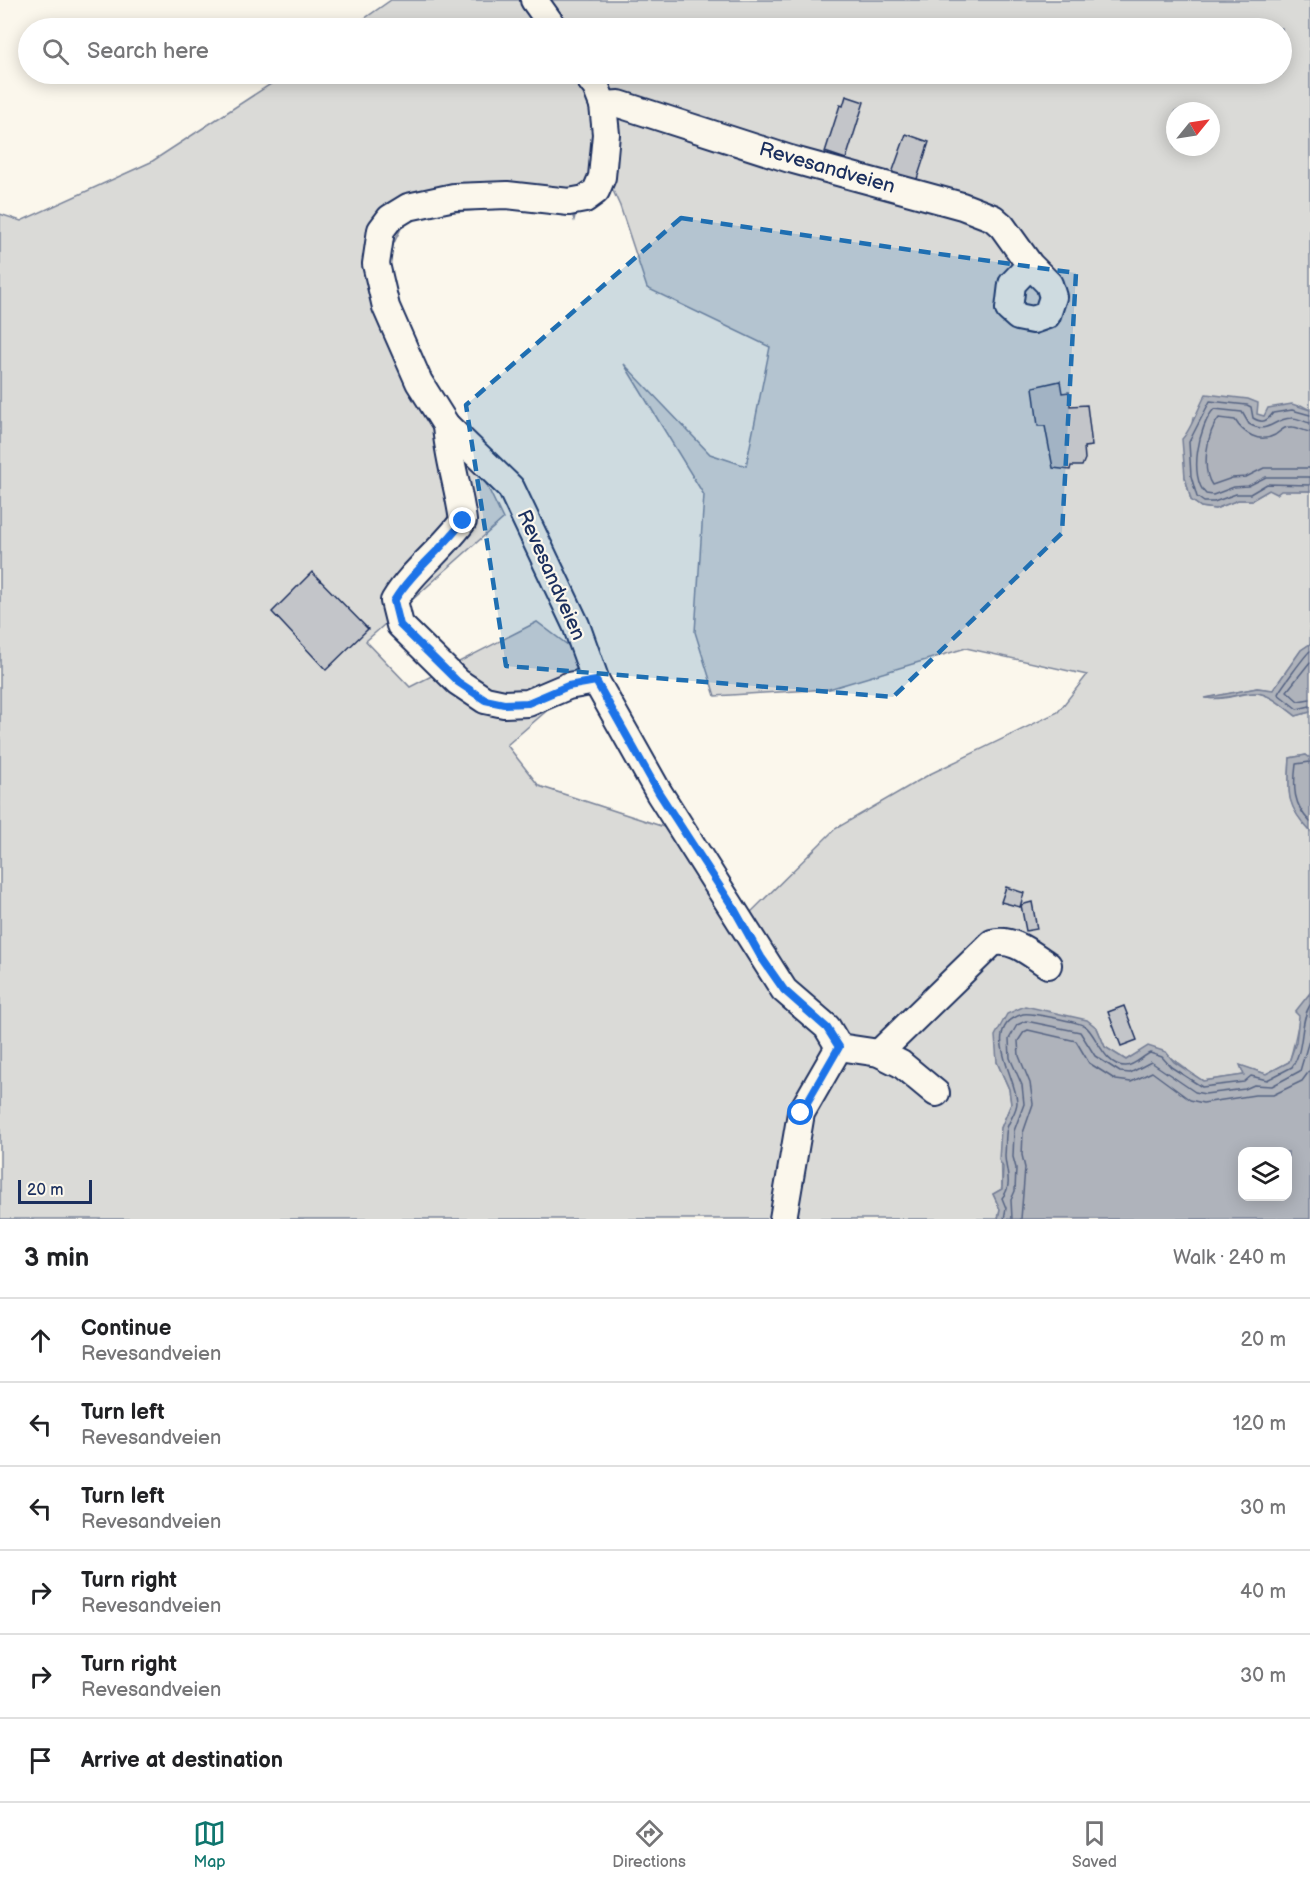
<!DOCTYPE html>
<html lang="en">
<head>
<meta charset="utf-8">
<style>
  body { margin:0; font-family:"Balsamiq Sans",sans-serif; background:#f2f2f2; color:#202124 }
  .controls { position:absolute; right:18px; bottom:18px; display:grid; overflow:hidden; border-radius:12px; box-shadow:0 3px 15px #0003 }
  .controls button { width:54px; height:54px; display:grid; place-items:center; padding:0; border:0; border-bottom:2px solid #e0e0e0; background:#fff; color:#202124; font:30px sans-serif }
  .compass { position:absolute; left:1166px; top:102px; width:54px; height:54px; border-radius:50%; background:#fff; box-shadow:0 3px 15px #0003; rotate:60deg }
  .scale { position:absolute; left:18px; bottom:15px; width:74px; box-sizing:border-box; padding-left:6px; border:3px solid #1b2f5e; border-top:0; font-size:16px; line-height:21px; white-space:nowrap; color:#1b2f5e; -webkit-text-stroke:4px #fbf7ec; paint-order:stroke }
  .stop { position:absolute; width:18px; height:18px; margin:-14px; border:4px solid #1a73e8; border-radius:50%; background:#fff }
  .stop.end { background:#1a73e8; border-color:#fff; box-shadow:0 2px 6px #0008 }
  .list { margin:0; padding:0; list-style:none }
  h2 { display:flex; justify-content:space-between; align-items:center; height:78px; margin:0; padding:0 24px; font-size:26px }
  h2 small { font-size:20px; font-weight:400; color:#757577 }
  .list li { display:grid; grid-template-columns:39px 1fr auto; gap:18px; align-items:center; box-sizing:border-box; height:84px; padding:0 24px; border-top:2px solid #e0e0e0 }
  .list b { display:block; font-size:22px; white-space:nowrap }
  .list p { margin:0; font-size:20px; white-space:nowrap; color:#757577 }
  .list em { font-size:20px; font-style:normal; color:#757577 }
  .icon { flex:none; width:33px; height:33px; fill:none; stroke:currentColor; stroke-width:2; stroke-linecap:round; stroke-linejoin:round }
  .map { position:relative; flex:none; width:1310px; height:1219px; overflow:hidden }
  .search { position:absolute; background:#fff; box-shadow:0 3px 15px #0003; left:18px; right:18px; top:18px; height:66px; display:flex; align-items:center; gap:15px; box-sizing:border-box; padding:0 21px; border-radius:33px; color:#757577; font-size:22px }
  .sheet { height:582px; background:#fff }
  nav { display:flex; justify-content:space-around; align-items:center; box-sizing:border-box; height:84px; border-top:2px solid #e0e0e0; background:#fff; font-size:16px; color:#757577 }
  nav a { display:grid; justify-items:center; gap:3px }
  nav .on { color:#0f766e }
  .map>svg:first-child { display:block }
</style>
</head>
<body>
<div class="map">
<svg width="1310" height="1219" viewBox="0 0 1310 1219">
  <rect width="100%" height="100%" fill="#fbf7ec"/>
  <filter id="ink" filterUnits="userSpaceOnUse"><feTurbulence type="fractalNoise" baseFrequency=".0167" numOctaves="2"/><feDisplacementMap in="SourceGraphic" scale="12" xChannelSelector="R" yChannelSelector="G"/><feConvolveMatrix kernelMatrix="1 2 1 2 8 2 1 2 1" color-interpolation-filters="sRGB"/></filter>
  <g filter="url(#ink)">
    <path fill="#dadad7" stroke="#7a849a" stroke-width="1.5" fill-rule="evenodd" d="M 391,0 L 1310,0 L 1310,410 L 1301,405 L 1264,416 L 1193,417 L 1185,477 L 1191,500 L 1201,507 L 1215,509 L 1238,500 L 1252,500 L 1269,490 L 1310,491 L 1310,644 L 1301,650 L 1273,690 L 1257,688 L 1207,698 C 1225,701 1237,693 1255,693 C 1270,693 1285,708 1296,716 L 1310,712 L 1310,758 L 1306,755 L 1290,758 C 1288,792 1286,805 1310,831 L 1310,993 C 1297,1015 1297,1039 1289,1062 L 1266,1074 L 1241,1066 L 1244,1075 L 1203,1081 C 1184,1069 1169,1053 1148,1047 L 1126,1060 L 1105,1047 L 1097,1028 L 997,1062 L 1009,1089 L 1011,1104 L 1001,1128 L 1002,1189 L 993,1194 L 1000,1209 L 998,1219 L 0,1219 L 0,214 L 21,221 L 151,162 L 286,74 L 1282,74 L 1282,28 L 351,28 ZM 1175,111 L 1211,111 L 1211,147 L 1175,147 ZM 605,173 L 620,206 L 647,288 L 770,347 L 746,466 L 710,454 L 624,364 L 704,495 L 695,632 L 715,696 L 829,689 L 966,648 L 1087,675 L 1058,712 L 930,774 L 835,829 L 741,922 L 664,827 L 539,786 L 507,745 L 566,694 L 581,655 L 537,622 L 410,687 L 366,641 L 503,519 L 446,400 L 376,280 L 407,216 L 560,203 L 570,206 L 574,220 L 578,205 Z"/>
    <g fill="#afb3bb" stroke="#747e96" stroke-width="1.5" fill-rule="evenodd">
      <path d="M 1206,394 L 1248,399 L 1258,403 L 1257,414 L 1264,416 L 1268,408 L 1292,404 L 1310,410 L 1310,491 L 1281,491 L 1277,494 L 1269,490 L 1252,500 L 1238,500 L 1215,509 L 1201,507 L 1191,500 L 1185,477 L 1182,439 C 1191,430 1198,408 1206,394 Z"/>
      <path d="M 1310,644 L 1310,712 L 1296,716 C 1285,708 1271,694 1256,693 C 1238,692 1225,701 1205,698 L 1257,688 L 1273,690 L 1301,650 Z"/>
      <path d="M 1306,755 L 1310,758 L 1310,831 C 1285,805 1288,792 1290,758 Z"/>
      <path d="M 1310,993 L 1310,1219 L 998,1219 L 1000,1209 L 993,1194 L 1002,1189 L 1003,1167 L 999,1160 L 1001,1128 L 1011,1104 L 1009,1089 L 997,1062 L 995,1036 L 1007,1014 L 1025,1006 L 1087,1020 L 1097,1028 L 1105,1047 L 1126,1060 L 1148,1046 L 1166,1052 L 1174,1062 L 1203,1081 L 1244,1075 L 1240,1065 L 1266,1074 L 1289,1062 L 1296,1042 L 1299,1016 L 1295,1012 ZM 1242,1152 L 1288,1152 L 1288,1196 L 1242,1196 Z"/>
    </g>
    <g fill="none" stroke-linecap="round" stroke-linejoin="round">
      <g stroke="#566483" stroke-width="1.5">
        <path d="M 1310,415 L 1292,410 L 1273,413 C 1267,421 1263,424 1253,418 L 1251,407 L 1247,405 L 1210,401 L 1189,442 L 1191,476 L 1197,497 L 1204,502 L 1214,502 L 1236,494 L 1250,494 L 1267,484 L 1310,485"/>
        <path d="M 1310,423 C 1303,422 1298,417 1291,418 C 1273,419 1268,435 1249,424 L 1242,412 L 1214,409 C 1199,425 1188,477 1206,494 L 1213,495 L 1234,487 L 1248,486 L 1266,477 L 1310,477"/>
        <path d="M 1310,432 C 1303,431 1298,427 1292,427 C 1284,426 1281,431 1275,435 C 1259,444 1243,433 1235,420 L 1219,418 C 1207,432 1201,469 1212,485 L 1232,478 L 1246,477 L 1264,468 L 1310,468"/>
        <path d="M 1310,651 C 1306,654 1280,689 1278,694 L 1297,709 L 1310,706"/>
        <path d="M 1310,662 L 1287,691 L 1298,701 L 1310,699"/>
        <path d="M 1310,762 L 1296,764 C 1293,788 1293,804 1310,822"/>
        <path d="M 1004,1219 L 1006,1208 L 1002,1198 C 1014,1184 1005,1170 1005,1155 C 1006,1146 1005,1136 1007,1128 C 1010,1119 1017,1111 1017,1102 C 1016,1076 979,1027 1023,1014 C 1030,1012 1078,1022 1085,1026 C 1096,1033 1104,1067 1126,1066 C 1134,1066 1143,1056 1150,1053 L 1162,1057 L 1171,1067 L 1202,1087 L 1244,1082 L 1251,1076 L 1267,1080 L 1292,1067 C 1305,1049 1299,1023 1310,1005"/>
        <path d="M 1012,1219 L 1011,1200 L 1015,1191 L 1016,1168 L 1013,1157 L 1014,1131 L 1024,1104 L 1022,1085 L 1010,1058 L 1009,1039 L 1017,1025 L 1026,1021 L 1080,1032 L 1095,1056 L 1120,1072 L 1130,1073 L 1151,1062 L 1195,1092 L 1205,1094 L 1245,1089 L 1254,1085 L 1272,1086 L 1300,1071 L 1310,1037"/>
        <path d="M 1021,1219 L 1025,1168 L 1022,1155 L 1023,1133 L 1033,1104 L 1030,1083 L 1019,1056 L 1018,1041 L 1024,1032 L 1028,1030 L 1076,1041 L 1089,1063 L 1116,1080 L 1131,1082 L 1152,1072 L 1190,1100 L 1203,1103 L 1255,1095 L 1273,1095 L 1302,1081 L 1310,1070"/>
      </g>
    </g>
    <g fill="#c3c5c9" stroke="#1b2f5e" stroke-width="1.5">
      <path d="M 846,96 L 864,102 L 846,159 L 825,152 L 840,105 L 843,106 Z"/>
      <path d="M 906,134 L 929,142 L 915,185 L 891,176 Z"/>
      <path d="M 1060,381 L 1062,393 L 1069,392 L 1070,406 L 1087,405 L 1092,446 L 1084,447 L 1085,459 L 1082,466 L 1071,466 L 1070,470 L 1053,468 L 1045,426 L 1038,426 L 1033,387 Z"/>
      <path d="M 312,572 L 368,629 L 326,670 L 272,612 Z"/>
      <path d="M 1006,887 L 1024,893 L 1020,907 L 1001,902 Z"/>
      <path d="M 1032,902 L 1037,929 L 1026,931 L 1021,905 Z"/>
      <path d="M 1124,1006 L 1137,1040 L 1121,1046 L 1108,1012 Z"/>
    </g>
    <g fill="none" stroke-linecap="round" stroke-linejoin="round">
      <defs>
        <g id="minor">
          <path d="M 534,0 L 554,28"/>
          <path d="M 586,74 L 596,87 L 603,105 L 619,104 L 790,159 L 962,206 L 993,218 L 1002,226 L 1030,265 L 1049,284 L 1053,297 L 1047,315 L 1033,320 L 1018,317 L 1009,309 L 1012,284 L 1030,265"/>
          <path d="M 603,105 L 606,134 L 602,177 L 596,191 L 585,199 L 569,202 L 507,195 L 454,197 L 408,207 L 390,218 L 381,230 L 376,264 L 386,307 L 419,382 L 446,425 L 511,488 L 576,625 L 596,681 L 659,793 L 784,990 L 827,1027 L 839,1047"/>
          <path d="M 446,425 C 448,458 459,488 463,521 C 442,550 413,570 394,601 L 400,625 L 458,682 L 485,700 L 504,704 L 528,703 L 568,686 L 596,681"/>
          <path d="M 839,1047 L 879,1053 L 901,1064 L 936,1093"/>
          <path d="M 879,1053 L 992,943 C 1013,937 1032,955 1048,965"/>
          <path d="M 783,1219 L 801,1113 L 839,1047"/>
        </g>
      </defs>
      <use href="#minor" stroke="#1b2f5e" stroke-width="30"/>
      <use href="#minor" stroke="#fbf7ec" stroke-width="26"/>
    </g>
  </g>
  <g fill="none" stroke-linecap="round" stroke-linejoin="round" filter="url(#ink)">
    <path stroke="#1a73e8" stroke-width="8" d="M 463,521 C 442,550 413,570 394,601 L 400,625 L 458,682 L 485,700 L 504,704 L 528,703 L 568,686 L 596,681 L 659,793 L 733,907 L 761,957 L 784,990 L 827,1028 L 839,1047 L 801,1113"/>
  </g>
  <path fill="#1f6fb2" fill-opacity="0.2" stroke="#1f6fb2" stroke-width="4.5" stroke-dasharray="12 8" stroke-linejoin="round" d="M 681,218 L 1076,273 L 1062,533 L 893,697 L 506,666 L 466,405 Z"/>
  <g text-anchor="middle" dominant-baseline="central" stroke-width="4.5" stroke-linejoin="round" paint-order="stroke">
    <g font-size="20" fill="#1b2f5e" stroke="#fbf7ec">
      <text transform="translate(827 168) rotate(16)">Revesandveien</text>
      <text transform="translate(551 575) rotate(66)">Revesandveien</text>
    </g>
  </g>
</svg>
<div class="controls">
<button><svg class="icon" aria-label="layers" viewBox="0 0 24 24"><path d="M12 4l9 5-9 5-9-5zM3 14l9 5 9-5"/></svg></button>
</div>
<svg class="compass" viewBox="-18 -18 36 36"><path d="M0-13l5 13h-10z" fill="#e53935"/><path d="M0 13l5-13h-10z" fill="#757577"/></svg>
<div class="scale">20 m</div>
<div class="stop" style="left:801px;top:1113px"></div>
<div class="stop end" style="left:463px;top:521px"></div>
<div class="search"><svg class="icon" aria-label="search" viewBox="0 0 24 24"><circle cx="10" cy="10" r="6"/><path d="M15 15l6 6"/></svg>Search here</div>
</div>
<section class="sheet">
<h2>3 min<small>Walk · 240 m</small></h2>
<ul class="list">
<li><svg class="icon" aria-label="ahead" viewBox="0 0 24 24"><path d="M12 20V5M6 11l6-6 6 6"/></svg><div><b>Continue</b><p>Revesandveien</p></div><em>20 m</em></li>
<li><svg class="icon" aria-label="left" viewBox="0 0 24 24"><path d="M17 20v-9H6M10 6l-5 5 5 5"/></svg><div><b>Turn left</b><p>Revesandveien</p></div><em>120 m</em></li>
<li><svg class="icon" aria-label="left" viewBox="0 0 24 24"><path d="M17 20v-9H6M10 6l-5 5 5 5"/></svg><div><b>Turn left</b><p>Revesandveien</p></div><em>30 m</em></li>
<li><svg class="icon" aria-label="right" viewBox="0 0 24 24"><path d="M7 20v-9h11M14 6l5 5-5 5"/></svg><div><b>Turn right</b><p>Revesandveien</p></div><em>40 m</em></li>
<li><svg class="icon" aria-label="right" viewBox="0 0 24 24"><path d="M7 20v-9h11M14 6l5 5-5 5"/></svg><div><b>Turn right</b><p>Revesandveien</p></div><em>30 m</em></li>
<li><svg class="icon" aria-label="arrive" viewBox="0 0 24 24"><path d="M6 21V4h12l-3 4 3 4H6"/></svg><div><b>Arrive at destination</b></div></li>
</ul>
</section>
<nav>
<a class="on"><svg class="icon" aria-label="map" viewBox="0 0 24 24"><path d="M3 6l6-2 6 2 6-2v14l-6 2-6-2-6 2zM9 4v14M15 6v14"/></svg>Map</a>
<a><svg class="icon" aria-label="directions" viewBox="0 0 24 24"><path d="M12 3l9 9-9 9-9-9zM9 14v-3h6M13 9l2 2-2 2"/></svg>Directions</a>
<a><svg class="icon" aria-label="saved" viewBox="0 0 24 24"><path d="M7 4h10v16l-5-4-5 4z"/></svg>Saved</a>
</nav>
</body>
</html>
